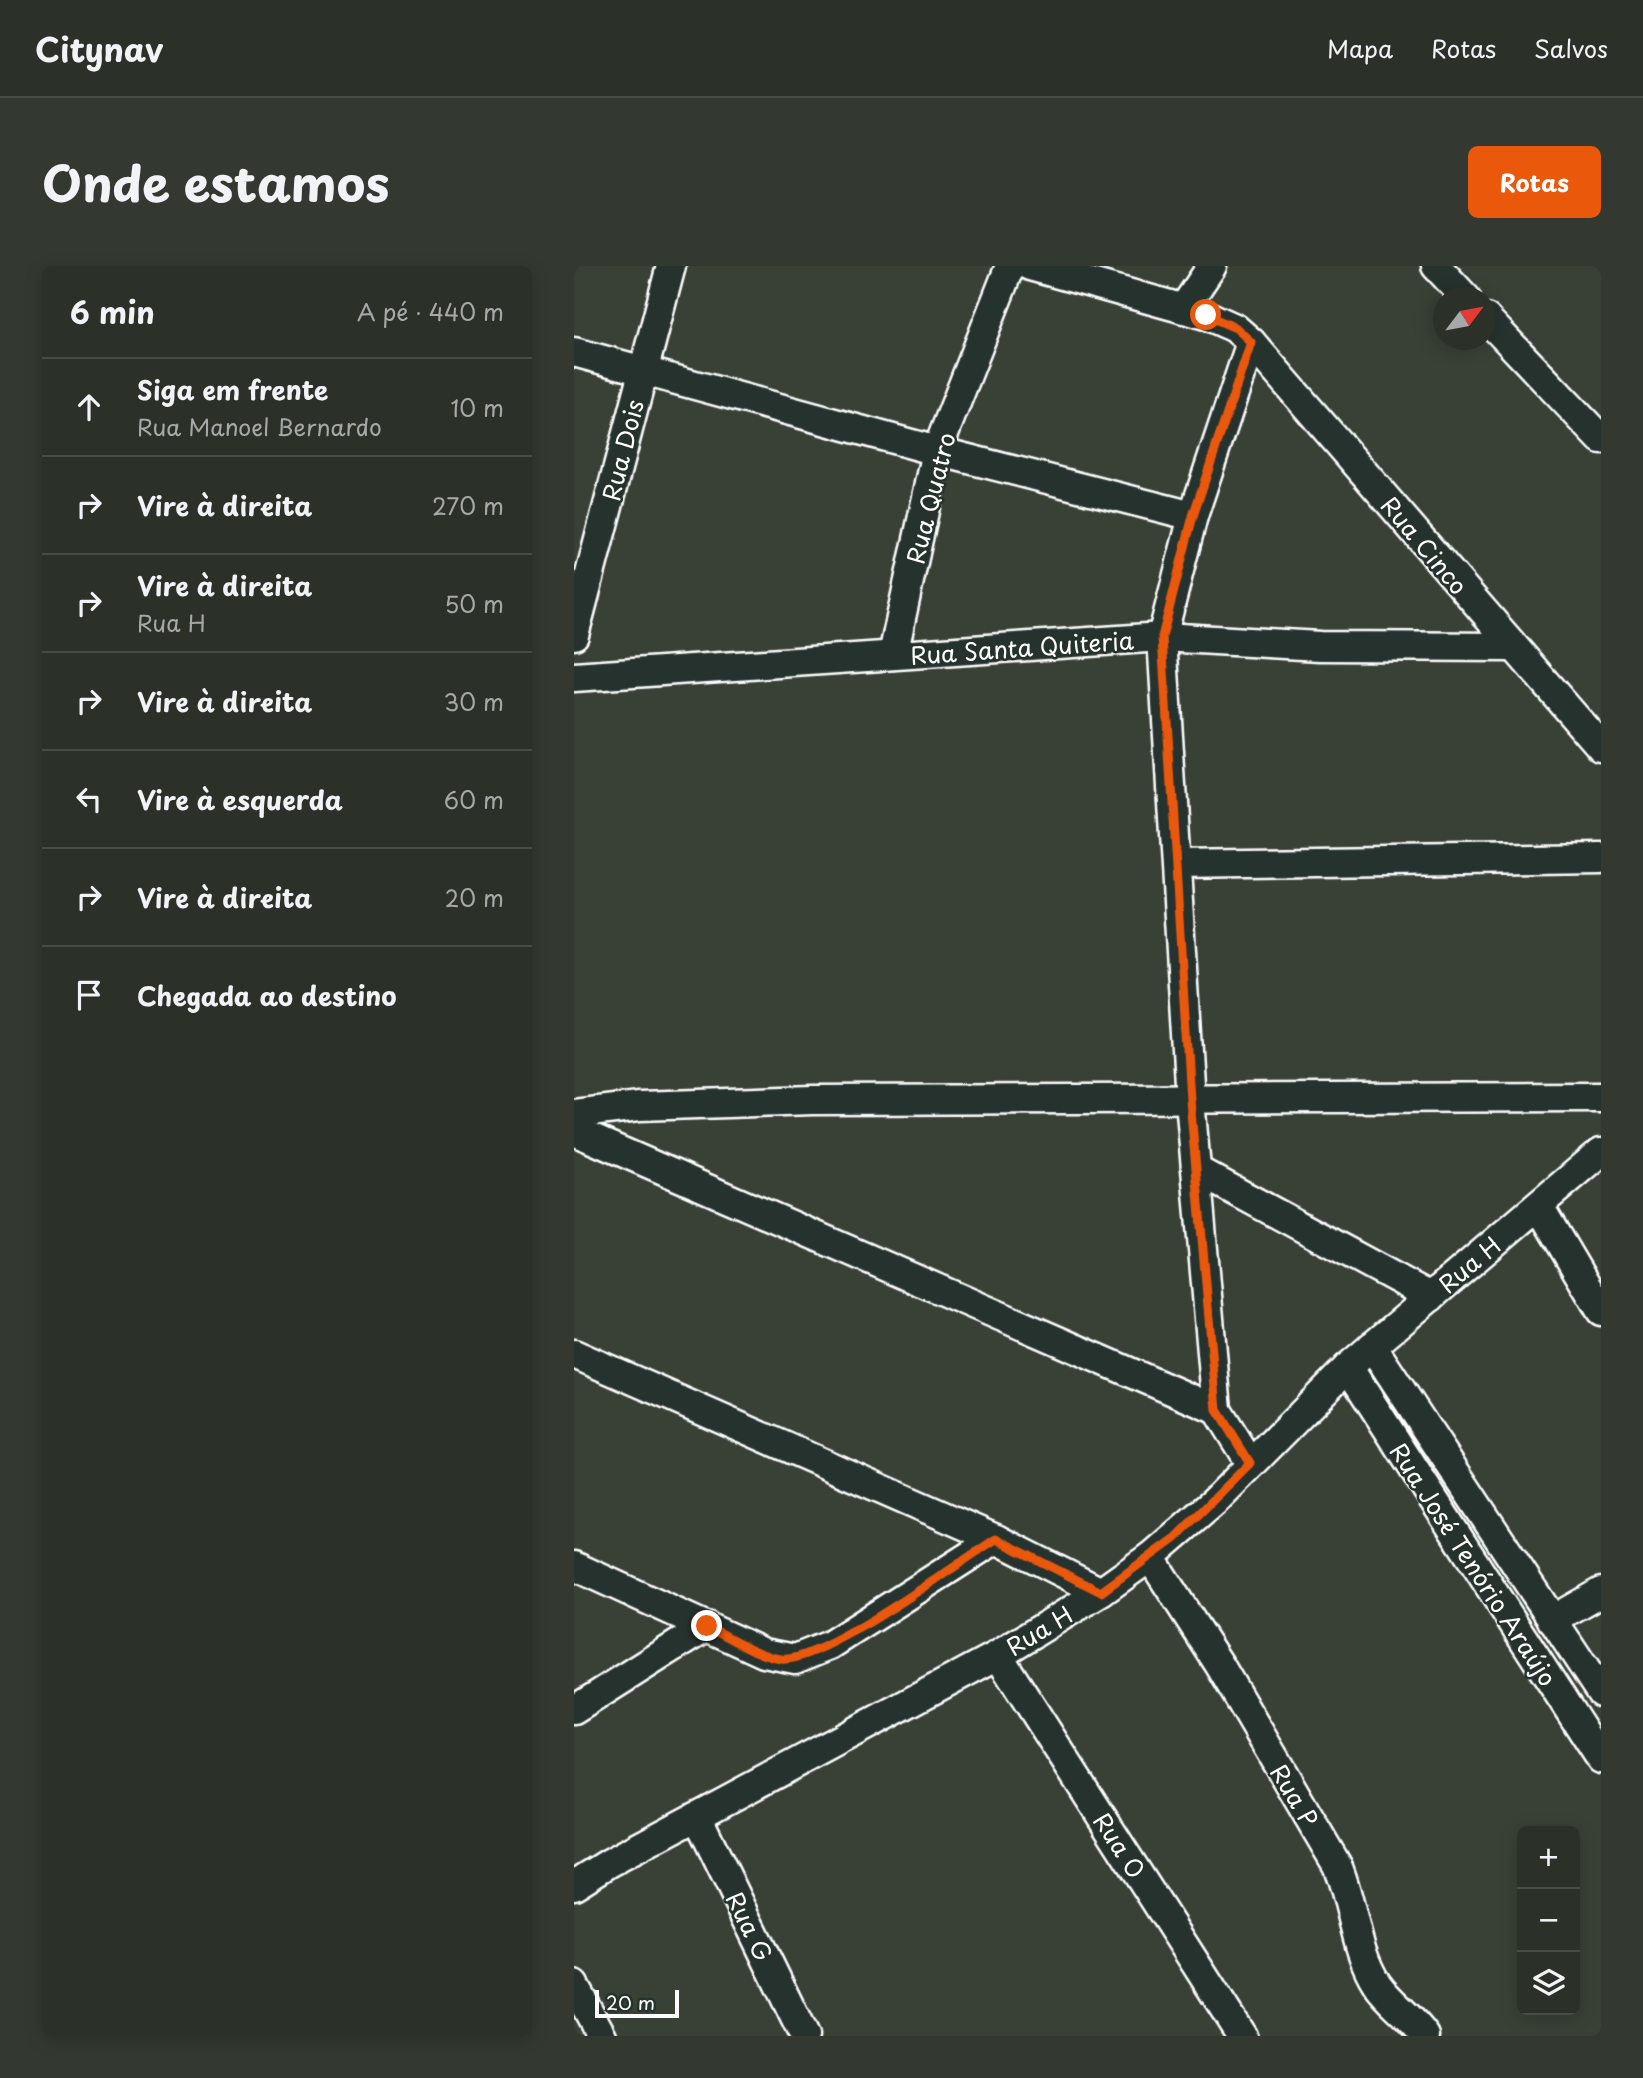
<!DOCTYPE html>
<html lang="pt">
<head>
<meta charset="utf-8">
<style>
  body { margin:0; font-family:"Playpen Sans",sans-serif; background:#333931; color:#f1f3f6 }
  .controls { position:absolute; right:21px; bottom:21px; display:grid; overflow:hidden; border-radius:10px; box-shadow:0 4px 18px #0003 }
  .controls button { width:63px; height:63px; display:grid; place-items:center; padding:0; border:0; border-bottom:2px solid #474c46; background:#2b3129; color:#f1f3f6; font:35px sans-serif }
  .compass { position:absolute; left:859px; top:21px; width:63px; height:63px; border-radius:50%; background:#2b3129; box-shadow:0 4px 18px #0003; rotate:58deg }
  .scale { position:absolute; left:21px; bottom:18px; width:84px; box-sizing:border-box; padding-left:7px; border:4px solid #fff; border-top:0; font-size:19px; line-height:24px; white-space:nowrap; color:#fff; -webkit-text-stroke:5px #26332d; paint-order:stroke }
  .stop { position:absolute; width:21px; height:21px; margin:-16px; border:5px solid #ea580c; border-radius:50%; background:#fff }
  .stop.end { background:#ea580c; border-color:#fff; box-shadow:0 2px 7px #0008 }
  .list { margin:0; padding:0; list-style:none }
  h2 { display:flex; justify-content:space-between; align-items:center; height:91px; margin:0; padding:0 28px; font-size:30px }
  h2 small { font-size:23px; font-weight:400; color:#a6a9a8 }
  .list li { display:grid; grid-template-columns:46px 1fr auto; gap:21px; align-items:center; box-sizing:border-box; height:98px; padding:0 28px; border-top:2px solid #474c46 }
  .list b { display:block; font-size:26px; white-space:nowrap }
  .list p { margin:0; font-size:23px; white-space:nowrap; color:#a6a9a8 }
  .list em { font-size:23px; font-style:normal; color:#a6a9a8 }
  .icon { flex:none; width:38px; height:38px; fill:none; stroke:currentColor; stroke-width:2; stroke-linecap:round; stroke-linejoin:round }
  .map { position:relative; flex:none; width:1027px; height:1770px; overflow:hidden; border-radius:10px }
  header { display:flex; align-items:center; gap:42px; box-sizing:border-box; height:98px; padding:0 35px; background:#2b3129; border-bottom:2px solid #474c46 }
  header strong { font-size:33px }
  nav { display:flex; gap:38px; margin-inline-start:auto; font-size:24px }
  .intro { display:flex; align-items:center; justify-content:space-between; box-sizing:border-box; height:168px; padding:0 42px }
  h1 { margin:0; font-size:49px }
  .button { padding:18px 32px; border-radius:10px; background:#ea580c; color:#fff; font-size:24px; font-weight:700 }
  main { display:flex; gap:42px; padding:0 42px }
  aside { flex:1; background:#2b3129; border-radius:10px; box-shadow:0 4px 18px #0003 }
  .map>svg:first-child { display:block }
</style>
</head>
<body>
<header>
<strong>Citynav</strong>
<nav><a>Mapa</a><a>Rotas</a><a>Salvos</a></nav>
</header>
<div class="intro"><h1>Onde estamos</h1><a class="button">Rotas</a></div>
<main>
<aside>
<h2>6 min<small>A pé · 440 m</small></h2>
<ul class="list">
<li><svg class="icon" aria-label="ahead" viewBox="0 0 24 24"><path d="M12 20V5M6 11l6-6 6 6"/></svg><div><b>Siga em frente</b><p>Rua Manoel Bernardo</p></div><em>10 m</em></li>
<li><svg class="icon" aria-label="right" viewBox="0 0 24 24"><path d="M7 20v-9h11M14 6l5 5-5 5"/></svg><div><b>Vire à direita</b></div><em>270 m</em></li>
<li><svg class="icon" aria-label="right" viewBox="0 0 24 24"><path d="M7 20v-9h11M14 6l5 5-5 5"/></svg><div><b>Vire à direita</b><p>Rua H</p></div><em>50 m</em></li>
<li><svg class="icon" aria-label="right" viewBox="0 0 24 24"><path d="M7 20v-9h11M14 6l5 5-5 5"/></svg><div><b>Vire à direita</b></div><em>30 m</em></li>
<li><svg class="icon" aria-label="left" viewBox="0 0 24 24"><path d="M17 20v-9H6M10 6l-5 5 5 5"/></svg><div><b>Vire à esquerda</b></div><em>60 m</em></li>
<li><svg class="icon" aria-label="right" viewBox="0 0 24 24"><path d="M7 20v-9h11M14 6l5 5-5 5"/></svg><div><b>Vire à direita</b></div><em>20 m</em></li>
<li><svg class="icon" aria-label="arrive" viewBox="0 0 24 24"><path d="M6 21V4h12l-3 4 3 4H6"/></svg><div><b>Chegada ao destino</b></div></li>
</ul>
</aside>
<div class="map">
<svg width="1027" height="1770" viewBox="0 0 1027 1770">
  <rect width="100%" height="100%" fill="#394137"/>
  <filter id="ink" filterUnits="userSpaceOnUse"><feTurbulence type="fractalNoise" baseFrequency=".0143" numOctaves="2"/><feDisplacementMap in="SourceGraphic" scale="14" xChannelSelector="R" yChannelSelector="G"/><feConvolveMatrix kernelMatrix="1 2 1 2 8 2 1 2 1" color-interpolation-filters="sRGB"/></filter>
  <g filter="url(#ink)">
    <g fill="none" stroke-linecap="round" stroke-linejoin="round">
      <defs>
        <g id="minor">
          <path d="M 456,0 L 632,49 L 661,62 L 677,76 L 1027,481"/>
          <path d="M 862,0 L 892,32"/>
          <path d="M 609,43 L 638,0"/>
          <path d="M 912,52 L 1027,173"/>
          <path d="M 0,86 L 363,185 L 619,250"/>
          <path d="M 0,369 L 97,0"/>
          <path d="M 319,389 L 363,185 L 436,0"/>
          <path d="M 0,411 L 588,371 L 746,380 L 938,381"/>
          <path d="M 604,598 L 1027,592"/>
          <path d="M 0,848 L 65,840 L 239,834 L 1027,831"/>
          <path d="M 0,865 L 643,1144"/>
          <path d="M 624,905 L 857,1031"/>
          <path d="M 965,940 L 1027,1045"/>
          <path d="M 798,1080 L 1027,1427"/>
          <path d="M 0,1088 L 422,1273 L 527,1326"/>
          <path d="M 774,1101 L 1027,1493"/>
          <path d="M 676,1197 L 643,1144 L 616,834 L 588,371 L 619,250 L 677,76"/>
          <path d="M 576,1291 L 645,1398 L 763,1599 C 779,1636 781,1685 803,1718 C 816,1737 837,1750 851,1770"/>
          <path d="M 0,1300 L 190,1387 L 221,1393 L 256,1379 L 422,1273"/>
          <path d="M 978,1354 L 1027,1326"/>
          <path d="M 424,1389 L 668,1770"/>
          <path d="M 0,1444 L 133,1360"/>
          <path d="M 123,1550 L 230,1770"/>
          <path d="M 0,1619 L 35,1597 L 424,1389 L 527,1326 L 576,1291 L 640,1236 L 774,1101 L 1027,886"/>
          <path d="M 0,1719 L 28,1770"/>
        </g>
      </defs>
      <use href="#minor" stroke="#fff" stroke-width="33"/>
      <use href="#minor" stroke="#26332d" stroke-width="28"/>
    </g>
  </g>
  <g fill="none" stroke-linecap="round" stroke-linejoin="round" filter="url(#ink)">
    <path stroke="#ea580c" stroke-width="9" d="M 133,1360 C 156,1371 182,1389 207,1393 C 245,1399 384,1297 422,1273 L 527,1326 L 601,1272 L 676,1197 L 643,1144 L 616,834 L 588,371 L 619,250 L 677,76 L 662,62 L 632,49"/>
  </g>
  <g text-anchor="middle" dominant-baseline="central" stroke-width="5" stroke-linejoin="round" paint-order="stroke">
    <g font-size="24" fill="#fff" stroke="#26332d">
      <text transform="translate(48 184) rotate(-76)">Rua Dois</text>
      <text transform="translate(356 232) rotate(-76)">Rua Quatro</text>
      <text transform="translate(851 279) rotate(50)">Rua Cinco</text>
      <text transform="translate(448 381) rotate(-4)">Rua Santa Quiteria</text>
      <text transform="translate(895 998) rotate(-40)">Rua H</text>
      <text transform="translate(900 1298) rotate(57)">Rua José Tenório Araújo</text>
      <text transform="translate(465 1364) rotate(-31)">Rua H</text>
      <text transform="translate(721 1529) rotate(59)">Rua P</text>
      <text transform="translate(546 1579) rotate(57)">Rua O</text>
      <text transform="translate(176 1660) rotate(64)">Rua G</text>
    </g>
  </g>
</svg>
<div class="controls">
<button>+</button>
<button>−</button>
<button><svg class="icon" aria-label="layers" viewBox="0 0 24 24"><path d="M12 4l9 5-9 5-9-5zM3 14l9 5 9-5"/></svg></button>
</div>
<svg class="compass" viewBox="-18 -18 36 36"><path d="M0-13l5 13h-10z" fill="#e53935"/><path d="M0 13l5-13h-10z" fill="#a6a9a8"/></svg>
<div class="scale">20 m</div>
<div class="stop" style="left:632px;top:49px"></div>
<div class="stop end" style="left:133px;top:1360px"></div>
</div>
</main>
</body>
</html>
